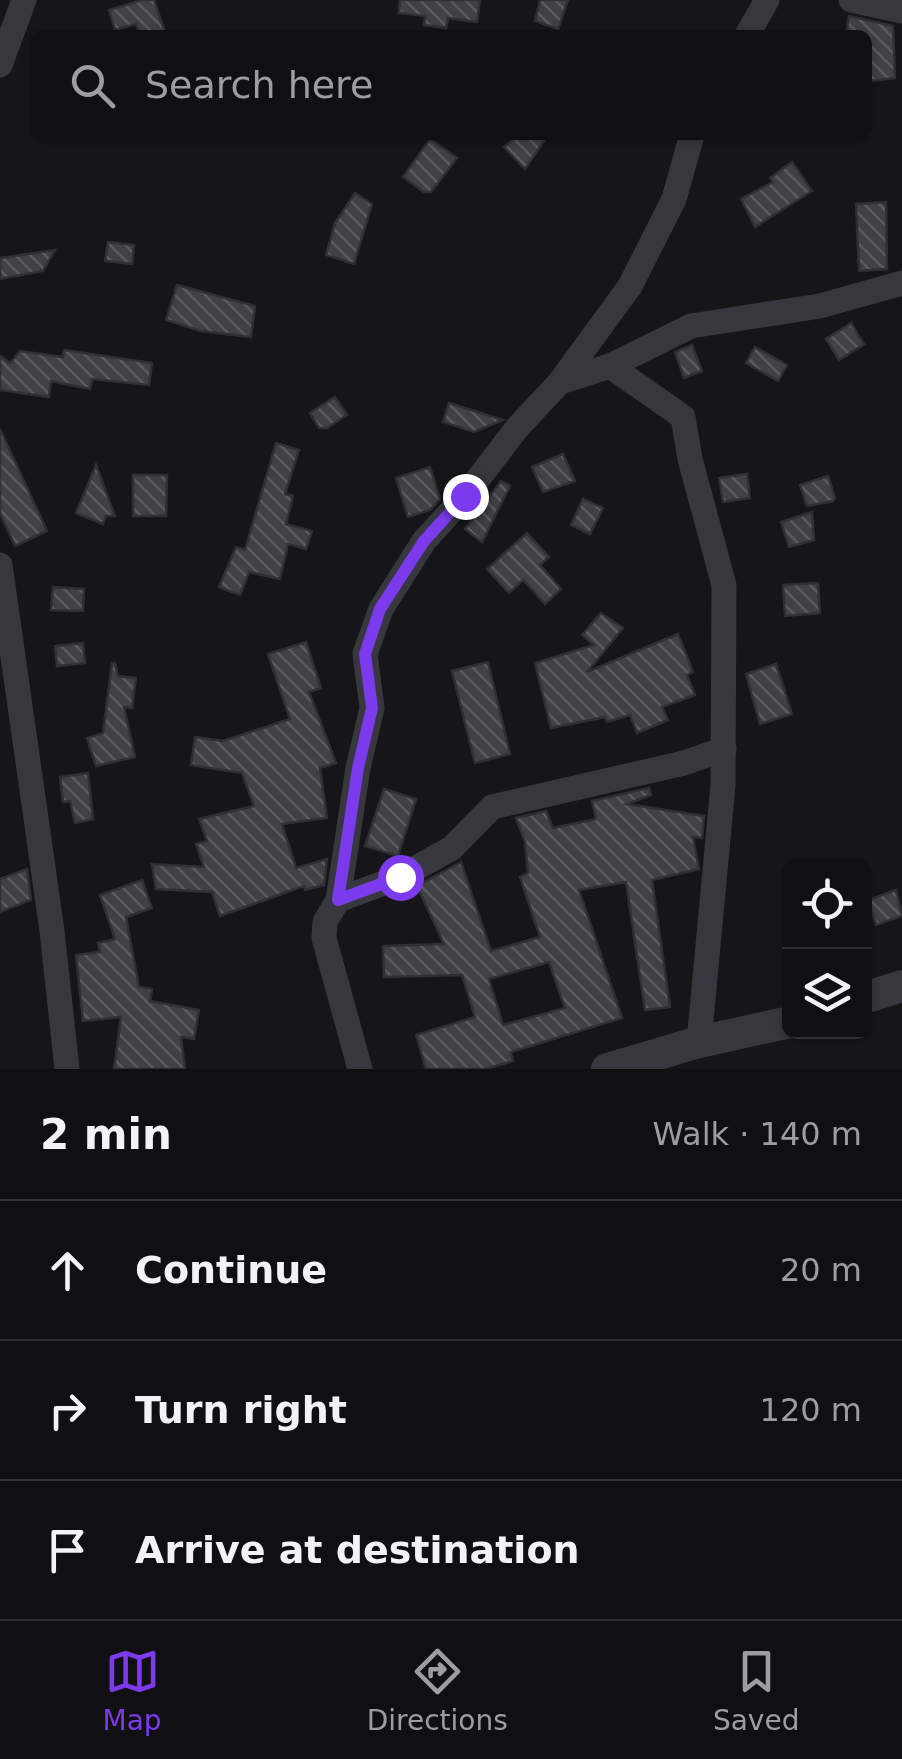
<!DOCTYPE html>
<html lang="en">
<head>
<meta charset="utf-8">
<style>
  body { margin:0; font-family:"DejaVu Sans",sans-serif; background:#1e1e20; color:#f1f3f6 }
  .controls { position:absolute; right:30px; bottom:30px; display:grid; overflow:hidden; border-radius:15px; box-shadow:0 2px 8px #0004 }
  .controls button { width:90px; height:90px; display:grid; place-items:center; padding:0; border:0; border-bottom:2px solid #303032; background:#101012; color:#f1f3f6; font:50px sans-serif }
  .stop { position:absolute; width:30px; height:30px; margin:-22px; border:8px solid #7c3aed; border-radius:50%; background:#fff }
  .stop.end { background:#7c3aed; border-color:#fff; box-shadow:0 2px 10px #0008 }
  .list { margin:0; padding:0; list-style:none }
  h2 { display:flex; justify-content:space-between; align-items:center; height:130px; margin:0; padding:0 40px; font-size:42px }
  h2 small { font-size:32px; font-weight:400; color:#9c9d9f }
  .list li { display:grid; grid-template-columns:65px 1fr auto; gap:30px; align-items:center; box-sizing:border-box; height:140px; padding:0 40px; border-top:2px solid #303032 }
  .list b { display:block; font-size:38px; white-space:nowrap }
  .list em { font-size:32px; font-style:normal; color:#9c9d9f }
  .icon { flex:none; width:55px; height:55px; fill:none; stroke:currentColor; stroke-width:2; stroke-linecap:round; stroke-linejoin:round }
  .map { position:relative; flex:none; width:902px; height:1069px; overflow:hidden }
  .search { position:absolute; background:#101012; box-shadow:0 2px 8px #0004; left:30px; right:30px; top:30px; height:110px; display:flex; align-items:center; gap:25px; box-sizing:border-box; padding:0 35px; border-radius:15px; color:#9c9d9f; font-size:38px }
  .sheet { height:550px; background:#101012 }
  nav { display:flex; justify-content:space-around; align-items:center; box-sizing:border-box; height:140px; border-top:2px solid #303032; background:#101012; font-size:28px; color:#9c9d9f }
  nav a { display:grid; justify-items:center; gap:5px }
  nav .on { color:#7c3aed }
  .map>svg:first-child { display:block }
</style>
</head>
<body>
<div class="map">
<svg width="902" height="1069" viewBox="0 0 902 1069">
  <defs>
    <pattern id="building-back-hatch" width="6" height="6" patternUnits="userSpaceOnUse" patternTransform="scale(2.5)"><rect width="6" height="6" fill="#404145"/><path d="M-1 5l2 2M0 0l6 6M5-1l2 2" fill="none" stroke="#595a5e"/></pattern>
  </defs>
  <rect width="100%" height="100%" fill="#161618"/>
  <g fill="url(#building-back-hatch)" stroke="#303034" stroke-width="2.5" fill-rule="evenodd">
    <path d="M 142,0 L 154,0 L 166,35 L 140,35 L 136,24 L 115,30 L 109,10 Z"/>
    <path d="M 400,0 L 480,0 L 477,22 L 448,18 L 446,28 L 424,25 L 425,16 L 399,13 Z"/>
    <path d="M 540,0 L 568,0 L 558,29 L 535,21 Z"/>
    <path d="M 849,16 L 893,26 L 895,78 L 871,81 L 867,35 L 846,34 Z"/>
    <path d="M 519,135 L 548,135 L 525,169 L 504,147 Z"/>
    <path d="M 430,139 L 457,158 L 431,192 L 424,192 L 403,177 Z"/>
    <path d="M 792,162 L 812,191 L 755,227 L 741,199 L 773,182 L 770,178 Z"/>
    <path d="M 355,193 L 372,204 L 354,264 L 326,255 L 335,223 Z"/>
    <path d="M 886,202 L 887,269 L 859,271 L 856,204 Z"/>
    <path d="M 108,242 L 134,245 L 132,264 L 105,261 Z"/>
    <path d="M 55,250 L 43,271 L 0,279 L 0,258 Z"/>
    <path d="M 177,285 L 255,306 L 251,337 L 201,331 L 166,320 Z"/>
    <path d="M 851,323 L 864,344 L 839,360 L 826,339 Z"/>
    <path d="M 692,345 L 702,371 L 684,378 L 675,352 Z"/>
    <path d="M 755,347 L 787,365 L 778,381 L 746,363 Z"/>
    <path d="M 64,350 L 152,363 L 149,385 L 92,379 L 90,389 L 51,381 L 49,397 L 0,390 L 0,356 L 10,363 L 20,351 L 63,357 Z"/>
    <path d="M 335,397 L 347,415 L 327,428 L 319,428 L 310,413 Z"/>
    <path d="M 449,403 L 503,420 L 474,432 L 443,422 Z"/>
    <path d="M 0,429 L 47,531 L 15,546 L 0,513 Z"/>
    <path d="M 276,443 L 299,450 L 285,494 L 293,496 L 286,524 L 312,531 L 306,549 L 288,544 L 280,579 L 249,572 L 240,595 L 219,587 L 236,547 L 245,550 Z"/>
    <path d="M 563,454 L 575,481 L 543,492 L 532,467 Z"/>
    <path d="M 96,465 L 115,516 L 106,516 L 103,524 L 76,513 Z"/>
    <path d="M 430,467 L 440,499 L 430,510 L 408,517 L 396,478 Z"/>
    <path d="M 747,474 L 750,498 L 723,502 L 719,478 Z"/>
    <path d="M 133,475 L 167,475 L 166,516 L 133,516 Z"/>
    <path d="M 828,476 L 835,498 L 833,501 L 807,506 L 800,485 Z"/>
    <path d="M 501,481 L 510,486 L 482,542 L 465,529 Z"/>
    <path d="M 583,499 L 603,508 L 590,534 L 571,525 Z"/>
    <path d="M 812,512 L 814,540 L 789,547 L 781,522 Z"/>
    <path d="M 527,533 L 549,557 L 540,565 L 561,589 L 545,604 L 523,580 L 509,593 L 487,569 Z"/>
    <path d="M 818,583 L 820,613 L 785,616 L 783,585 Z"/>
    <path d="M 53,587 L 84,589 L 83,611 L 51,610 Z"/>
    <path d="M 601,613 L 623,628 L 587,672 L 678,634 L 693,672 L 687,675 L 695,695 L 662,707 L 668,720 L 637,733 L 630,715 L 607,722 L 605,717 L 551,728 L 535,663 L 594,645 L 582,635 Z"/>
    <path d="M 306,642 L 321,688 L 309,692 L 336,763 L 320,768 L 327,818 L 282,824 L 296,868 L 327,859 L 324,885 L 305,890 L 304,886 L 220,916 L 212,892 L 156,889 L 152,864 L 204,867 L 196,844 L 207,841 L 199,819 L 254,806 L 242,773 L 191,765 L 195,737 L 223,741 L 290,719 L 268,654 Z"/>
    <path d="M 83,643 L 85,663 L 57,666 L 55,646 Z"/>
    <path d="M 488,662 L 510,754 L 475,763 L 452,671 Z"/>
    <path d="M 112,663 L 115,663 L 118,676 L 136,678 L 132,708 L 124,707 L 135,757 L 96,766 L 87,738 L 103,733 Z"/>
    <path d="M 776,664 L 792,714 L 760,724 L 746,674 Z"/>
    <path d="M 88,773 L 93,819 L 75,823 L 70,801 L 63,802 L 60,777 Z"/>
    <path d="M 649,788 L 651,795 L 627,804 L 704,816 L 702,838 L 693,837 L 699,869 L 652,880 L 670,1007 L 645,1010 L 626,882 L 579,890 L 622,1018 L 511,1052 L 513,1061 L 485,1069 L 426,1069 L 416,1035 L 475,1017 L 462,975 L 384,977 L 383,946 L 444,944 L 417,886 L 461,862 L 491,951 L 540,937 L 520,877 L 528,873 L 525,842 L 516,818 L 546,811 L 553,828 L 596,819 L 592,801 ZM 549,962 L 565,1008 L 503,1025 L 489,979 Z"/>
    <path d="M 384,789 L 416,799 L 398,856 L 365,846 Z"/>
    <path d="M 27,869 L 31,900 L 0,912 L 0,879 Z"/>
    <path d="M 142,880 L 152,908 L 126,917 L 139,987 L 152,989 L 150,1001 L 199,1010 L 194,1039 L 181,1037 L 185,1069 L 114,1069 L 121,1017 L 83,1021 L 76,955 L 100,952 L 98,943 L 115,939 L 100,895 Z"/>
    <path d="M 896,890 L 902,916 L 876,925 L 868,900 Z"/>
  </g>
  <g fill="none" stroke-linecap="round" stroke-linejoin="round">
    <g stroke="#37383d" stroke-width="25">
      <path d="M 851,0 L 902,11"/>
      <path d="M 747,35 L 767,0"/>
      <path d="M 0,65 L 24,0"/>
      <path d="M 610,366 L 683,417 L 690,459 L 724,585 L 723,785 L 699,1042"/>
      <path d="M 560,382 L 630,286 L 674,199 L 692,135"/>
      <path d="M 0,565 L 52,931 L 67,1069"/>
      <path d="M 338,900 L 400,877 L 452,848 L 492,807 L 684,763 L 724,749"/>
      <path d="M 360,1069 L 324,938 L 325,922 L 338,900 L 358,768 L 372,708 L 365,654 L 381,609 L 424,541 L 465,496 L 517,428 L 560,382 L 610,366 L 691,326 L 820,306 L 902,283"/>
    </g>
    <g stroke="#37383d" stroke-width="32">
      <path d="M 864,998 L 902,986"/>
      <path d="M 607,1069 L 699,1042 L 790,1022"/>
    </g>
  </g>
  <g fill="none" stroke-linecap="round" stroke-linejoin="round">
    <path stroke="#7c3aed" stroke-width="12" d="M 400,877 L 338,900 L 358,768 L 372,708 L 365,654 L 380,609 L 424,541 L 465,496"/>
  </g>
</svg>
<div class="controls">
<button><svg class="icon" aria-label="locate" viewBox="0 0 24 24"><circle cx="12" cy="12" r="6"/><path d="M12 2v4M12 18v4M2 12h4M18 12h4"/></svg></button>
<button><svg class="icon" aria-label="layers" viewBox="0 0 24 24"><path d="M12 4l9 5-9 5-9-5zM3 14l9 5 9-5"/></svg></button>
</div>
<div class="stop" style="left:400px;top:877px"></div>
<div class="stop end" style="left:465px;top:496px"></div>
<div class="search"><svg class="icon" aria-label="search" viewBox="0 0 24 24"><circle cx="10" cy="10" r="6"/><path d="M15 15l6 6"/></svg>Search here</div>
</div>
<section class="sheet">
<h2>2 min<small>Walk · 140 m</small></h2>
<ul class="list">
<li><svg class="icon" aria-label="ahead" viewBox="0 0 24 24"><path d="M12 20V5M6 11l6-6 6 6"/></svg><div><b>Continue</b></div><em>20 m</em></li>
<li><svg class="icon" aria-label="right" viewBox="0 0 24 24"><path d="M7 20v-9h11M14 6l5 5-5 5"/></svg><div><b>Turn right</b></div><em>120 m</em></li>
<li><svg class="icon" aria-label="arrive" viewBox="0 0 24 24"><path d="M6 21V4h12l-3 4 3 4H6"/></svg><div><b>Arrive at destination</b></div></li>
</ul>
</section>
<nav>
<a class="on"><svg class="icon" aria-label="map" viewBox="0 0 24 24"><path d="M3 6l6-2 6 2 6-2v14l-6 2-6-2-6 2zM9 4v14M15 6v14"/></svg>Map</a>
<a><svg class="icon" aria-label="directions" viewBox="0 0 24 24"><path d="M12 3l9 9-9 9-9-9zM9 14v-3h6M13 9l2 2-2 2"/></svg>Directions</a>
<a><svg class="icon" aria-label="saved" viewBox="0 0 24 24"><path d="M7 4h10v16l-5-4-5 4z"/></svg>Saved</a>
</nav>
</body>
</html>
